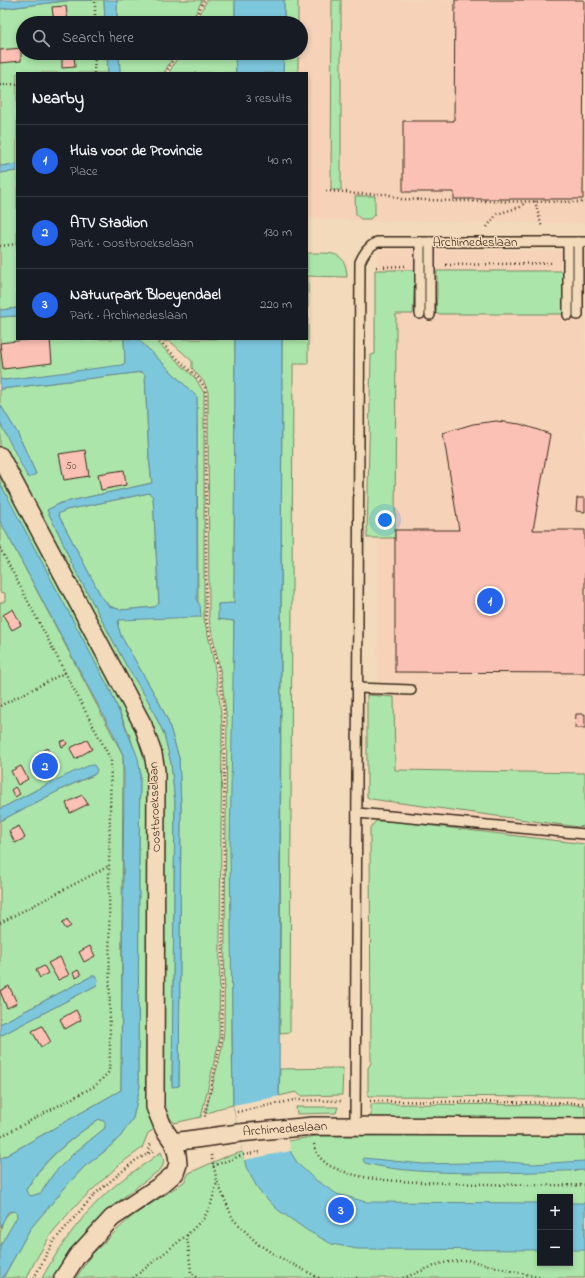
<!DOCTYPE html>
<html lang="en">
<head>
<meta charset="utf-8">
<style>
  body { margin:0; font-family:"Indie Flower",sans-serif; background:#20242c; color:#f1f3f6 }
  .controls { position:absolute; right:12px; bottom:12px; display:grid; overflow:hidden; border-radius:0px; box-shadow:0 2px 6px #0003 }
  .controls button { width:36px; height:36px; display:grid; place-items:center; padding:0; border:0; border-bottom:1px solid #363941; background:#171b24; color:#f1f3f6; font:20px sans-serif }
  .you { position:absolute; left:385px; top:520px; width:14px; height:14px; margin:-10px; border:3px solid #fff; border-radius:50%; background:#1a73e8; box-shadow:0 0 0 6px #1a73e833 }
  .badge { display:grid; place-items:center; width:26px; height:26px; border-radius:50%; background:#2563eb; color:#fff; font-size:13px; font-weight:700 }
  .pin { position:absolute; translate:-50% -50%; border:2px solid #fff; box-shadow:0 1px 4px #0006 }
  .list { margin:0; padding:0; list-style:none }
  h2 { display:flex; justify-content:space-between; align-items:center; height:52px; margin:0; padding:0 16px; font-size:17px }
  h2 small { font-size:13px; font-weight:400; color:#9ea1a6 }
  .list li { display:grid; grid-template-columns:26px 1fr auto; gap:12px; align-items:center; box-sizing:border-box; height:72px; padding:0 16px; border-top:1px solid #363941 }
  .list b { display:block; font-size:15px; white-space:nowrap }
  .list p { margin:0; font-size:13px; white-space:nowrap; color:#9ea1a6 }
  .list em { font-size:13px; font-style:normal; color:#9ea1a6 }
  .icon { flex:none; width:22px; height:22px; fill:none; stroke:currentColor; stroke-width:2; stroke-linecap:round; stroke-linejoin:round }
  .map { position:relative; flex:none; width:585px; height:1278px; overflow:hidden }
  .search { position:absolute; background:#171b24; box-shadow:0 2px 6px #0003; left:16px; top:16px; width:292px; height:44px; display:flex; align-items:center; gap:10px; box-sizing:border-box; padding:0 14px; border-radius:22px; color:#9ea1a6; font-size:15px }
  .panel { position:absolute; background:#171b24; box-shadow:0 2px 6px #0003; left:16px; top:72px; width:292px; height:268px; border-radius:0px }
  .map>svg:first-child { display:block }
</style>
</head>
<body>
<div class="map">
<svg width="585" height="1278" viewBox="0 0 585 1278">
  <rect width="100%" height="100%" fill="#f2daba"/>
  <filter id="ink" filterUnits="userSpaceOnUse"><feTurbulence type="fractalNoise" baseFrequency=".025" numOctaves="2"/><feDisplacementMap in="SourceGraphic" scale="8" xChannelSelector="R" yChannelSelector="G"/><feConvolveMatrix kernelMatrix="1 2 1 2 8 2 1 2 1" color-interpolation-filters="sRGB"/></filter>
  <g filter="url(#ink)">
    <g fill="#f5d2b8">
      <path d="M 298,0 L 585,0 L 585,223 L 383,221 L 307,218 L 307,73 L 298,73 L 298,53 L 301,53 L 301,23 L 298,23 Z"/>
      <path d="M 378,249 L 585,251 L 585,854 L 378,842 Z"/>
    </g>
    <g fill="#ace5a9" stroke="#748864" fill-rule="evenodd">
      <path d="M 73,0 L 104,0 L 105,23 L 23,23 L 23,53 L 107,53 L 108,73 L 17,73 L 17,164 L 0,166 L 0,9 Z"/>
      <path d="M 117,0 L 202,0 L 191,23 L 117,23 Z"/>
      <path d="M 207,0 L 235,0 L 235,23 L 195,23 Z"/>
      <rect x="284" y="0" width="14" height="23"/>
      <path d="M 332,0 L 341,0 L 341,190 L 331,190 Z"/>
      <path d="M 119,53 L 175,53 L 164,73 L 120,73 Z"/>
      <path d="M 180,53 L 235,53 L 236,73 L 169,73 Z"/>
      <path d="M 284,53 L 298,53 L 298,73 L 283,73 Z"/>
      <path d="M 17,171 L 17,308 L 0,310 L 0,173 Z"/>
      <path d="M 355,196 L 375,196 L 375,214 L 370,219 L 361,219 L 356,215 Z"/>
      <path d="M 307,253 C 329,254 346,248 347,277 L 308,276 L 308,364 L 293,364 L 290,1032 L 280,1033 L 282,339 L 307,339 Z"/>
      <path d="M 375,270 L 415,270 L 413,314 L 396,314 L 395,538 L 367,538 L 371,355 L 375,354 Z"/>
      <path d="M 437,271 L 563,271 L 563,314 L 436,314 L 437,294 Z"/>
      <path d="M 17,316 L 17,339 L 124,339 L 125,363 L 118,367 L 4,380 L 0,379 L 0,317 Z"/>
      <path d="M 138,339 L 154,339 L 196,379 L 204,393 L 204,619 C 214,657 219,689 222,727 L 219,1041 L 201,1117 L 174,1123 L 166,1113 L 163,1105 L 163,784 L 132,716 L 145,754 L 149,778 L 155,1129 L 148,1133 L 142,1148 L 120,1164 L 73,1208 L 51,1234 L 34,1263 L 27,1278 L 3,1278 L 30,1229 L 68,1184 L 84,1167 L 105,1151 L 120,1137 L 133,1118 L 140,1086 L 138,1076 L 139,849 L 140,771 L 137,758 L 130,736 L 111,692 L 22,525 L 6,532 L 123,755 L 121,1090 L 0,1159 L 0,1036 L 95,986 L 97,984 L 98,979 L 96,977 L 92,976 L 0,1024 L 0,821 L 64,788 L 94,775 L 96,772 L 89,766 L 36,790 L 0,809 L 0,603 L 5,601 L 5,593 L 0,592 L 0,423 L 36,474 L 18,434 L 0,404 L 0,391 L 2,389 L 142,372 L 145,375 L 149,458 L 152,483 L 61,503 L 47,510 L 60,536 L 71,562 L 126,665 L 149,702 L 164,734 L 171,763 L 175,803 L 172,1086 L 179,1086 L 181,806 L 179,758 L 168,721 L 159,702 L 121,636 L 118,626 L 119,620 L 198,603 L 197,397 Z"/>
      <path d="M 161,339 L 235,339 L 234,603 L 218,604 L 219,619 L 234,621 L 232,1039 L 233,1105 L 216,1109 L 216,1110 L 205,1114 L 222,1048 L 224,1031 L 227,721 L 221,674 L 209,619 L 208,392 L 204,382 L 192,368 L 192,361 L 170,341 L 164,342 Z"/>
      <path d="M 149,493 L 153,497 L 159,604 L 155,607 L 121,610 L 109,606 L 101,596 L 58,514 L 66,510 Z"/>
      <path d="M 367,695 L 394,697 L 395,770 L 585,773 L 585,826 L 578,827 L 371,799 L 367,797 Z"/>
      <path d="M 376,821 L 392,821 L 585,844 L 585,1097 L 368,1096 L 368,1068 L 371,1063 L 370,828 Z"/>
      <path d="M 343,1068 L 342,1095 L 301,1096 L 296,1092 L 279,1096 L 280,1069 Z"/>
      <path d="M 371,1104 L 585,1105 L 585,1119 L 371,1117 Z"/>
      <path d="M 296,1107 L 338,1107 L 336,1113 L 297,1114 Z"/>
      <path d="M 99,1119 L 106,1122 L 105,1128 L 73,1154 L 54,1173 L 41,1193 L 31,1196 L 27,1194 L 26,1190 C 43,1160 72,1138 99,1119 Z"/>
      <path d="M 585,1135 L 585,1278 L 76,1278 L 91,1255 L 115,1232 L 131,1217 L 184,1182 L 189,1173 L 225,1157 L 266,1145 L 316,1136 ZM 540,1197 L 570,1197 L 570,1263 L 540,1263 Z"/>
      <path d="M 161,1152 C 164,1159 165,1164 160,1170 C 118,1199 79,1233 53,1278 L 42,1278 C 62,1242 86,1209 118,1183 C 132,1172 147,1163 161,1152 Z"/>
      <path d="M 13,1211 L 17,1212 L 18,1217 L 0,1246 C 0,1234 0,1216 13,1211 Z"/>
    </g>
    <g fill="#7dc7dd" stroke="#638891" fill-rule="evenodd">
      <path d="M 0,0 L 93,0 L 73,0 L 0,9 Z"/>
      <path d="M 104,0 L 117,0 L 117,23 L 105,23 Z"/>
      <rect x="235" y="0" width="49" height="23"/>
      <path d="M 107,53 L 119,53 L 120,73 L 108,73 Z"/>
      <path d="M 235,53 L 284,53 L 283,73 L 236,73 Z"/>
      <path d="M 17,164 L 17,171 L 0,173 L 0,166 Z"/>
      <path d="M 17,308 L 17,316 L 0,317 L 0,310 Z"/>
      <path d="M 124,339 L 138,339 L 197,397 L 197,601 L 200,605 L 201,617 L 119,620 L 118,626 L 121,636 L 159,702 L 168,721 L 179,758 L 181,806 L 179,1086 L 172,1087 L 175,803 L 171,763 L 164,734 L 149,702 L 126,665 L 71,562 L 60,536 L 47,510 L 61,503 L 152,483 L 149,458 L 145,375 L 142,372 L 126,374 L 2,389 L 0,391 L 0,379 L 5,380 L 122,365 L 125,363 ZM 149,493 L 153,497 L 159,603 L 155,607 L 121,610 L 109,606 L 101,596 L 58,514 L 66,510 Z"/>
      <path d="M 235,339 L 282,339 L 279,1096 L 290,1151 L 298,1164 L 314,1179 L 337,1194 L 366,1202 L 540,1203 L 540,1250 L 357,1249 L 332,1244 L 308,1231 L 278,1210 L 259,1191 L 246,1167 L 233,1105 L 230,846 L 234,621 L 218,619 L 218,604 L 234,603 Z"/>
      <path d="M 0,404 L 18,434 L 36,474 L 29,478 L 27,476 L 0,423 Z"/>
      <path d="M 0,483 L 111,692 L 138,758 L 140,771 L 139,849 L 138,1076 L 140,1086 L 133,1118 L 120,1137 L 105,1151 L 84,1167 L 68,1184 L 30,1229 L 3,1278 L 0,1278 L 0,1246 L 17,1217 L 16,1212 L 13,1211 L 8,1212 L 0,1227 L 0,1159 L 121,1090 L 124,774 L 123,755 L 113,733 L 0,521 ZM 99,1119 L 105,1122 L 105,1128 L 73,1154 L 54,1173 L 41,1193 L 31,1196 L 28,1194 L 26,1190 C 42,1160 72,1138 99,1119 Z"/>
      <path d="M 94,765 L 97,770 L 95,774 L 64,788 L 0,821 L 0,809 C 25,796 50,782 76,771 C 82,769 88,765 94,765 Z"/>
      <path d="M 92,976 L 95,976 L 98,979 L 97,985 L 95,986 L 0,1036 L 0,1024 Z"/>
      <path d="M 364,1158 L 423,1164 L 508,1162 L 532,1164 L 585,1161 L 585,1170 C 547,1172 509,1173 471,1173 C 435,1172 400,1172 365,1163 L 363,1160 Z"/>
      <rect x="570" y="1203" width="15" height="47"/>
    </g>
    <path fill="#f2daba" d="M 280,1096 L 291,1151 L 244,1160 L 233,1105 Z"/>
    <g fill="#fbc1b5" stroke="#3b2a1e">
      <path d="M 455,0 L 584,0 L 583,199 L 454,199 L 454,192 L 403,192 L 403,121 L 454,121 Z"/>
      <path d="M 66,6 L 68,23 L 54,23 L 52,7 Z"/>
      <path d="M 21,48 L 21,61 L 0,63 L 0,50 Z"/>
      <path d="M 62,53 L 74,53 L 75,67 L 62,68 Z"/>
      <path d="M 33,339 L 50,339 L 52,363 L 3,369 L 0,343 Z"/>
      <path d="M 496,421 L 520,424 L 550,434 L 533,530 L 585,530 L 585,673 L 395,672 L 395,530 L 459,530 L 443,433 L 473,424 Z"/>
      <path d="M 85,450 L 89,476 L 64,480 L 59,454 Z"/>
      <path d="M 124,470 L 126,485 L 101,490 L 98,474 Z"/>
      <path d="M 577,498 L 585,498 L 585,512 L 576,511 Z"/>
      <path d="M 13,609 L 21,625 L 12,630 L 3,615 Z"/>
      <path d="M 576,714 L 585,714 L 585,728 L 575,728 Z"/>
      <path d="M 65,740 L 67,744 L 62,747 L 60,742 Z"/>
      <path d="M 87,740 L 92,749 L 75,759 L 70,748 Z"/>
      <path d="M 47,748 L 55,764 L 46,770 L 37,754 Z"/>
      <path d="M 21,766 L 28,779 L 18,785 L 11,771 Z"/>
      <path d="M 41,770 L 44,777 L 39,780 L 36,773 Z"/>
      <path d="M 15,787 L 20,794 L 15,797 L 11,790 Z"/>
      <path d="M 82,795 L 88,804 L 70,813 L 66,803 Z"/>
      <path d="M 19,826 L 25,838 L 15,843 L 9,831 Z"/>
      <path d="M 67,919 L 71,926 L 66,929 L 62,923 Z"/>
      <path d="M 90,946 L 95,956 L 84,962 L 79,952 Z"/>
      <path d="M 60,957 L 69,975 L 58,980 L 48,963 Z"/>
      <path d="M 44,966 L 48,973 L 40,978 L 36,970 Z"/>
      <path d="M 78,970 L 81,975 L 76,978 L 73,973 Z"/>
      <path d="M 9,986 L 17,1003 L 7,1008 L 0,991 Z"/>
      <path d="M 76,1010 L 81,1020 L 65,1029 L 60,1019 Z"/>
      <path d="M 42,1026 L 51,1042 L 41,1047 L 32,1031 Z"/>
    </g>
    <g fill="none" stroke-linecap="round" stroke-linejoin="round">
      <defs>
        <g id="service">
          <path d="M 430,242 L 430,315"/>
          <path d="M 578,242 L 578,315"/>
          <path d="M 420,314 L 420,242"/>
          <path d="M 568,315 L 568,243"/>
          <path d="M 357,688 L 411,690"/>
          <path d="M 357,813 L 585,834"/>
          <path d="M 355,1125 L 360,262 C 364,253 368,247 377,242 L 585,242"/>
        </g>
        <g id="minor">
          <path d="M 0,456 L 143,725 L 153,754 L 156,771 L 155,1107 L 164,1129 L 173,1142 L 177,1154 L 178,1164 L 175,1173 L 161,1185 L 112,1218 L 77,1256 L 63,1278"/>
          <path d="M 173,1142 L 239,1133 L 313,1126 L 585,1127"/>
        </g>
      </defs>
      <use href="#service" stroke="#3b2a1e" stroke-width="12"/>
      <use href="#minor" stroke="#3b2a1e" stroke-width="20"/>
      <g stroke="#3b2a1e" stroke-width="2.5" stroke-dasharray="1 3" stroke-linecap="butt">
        <path d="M 95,23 L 95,0"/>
        <path d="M 193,23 L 204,0"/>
        <path d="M 94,73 L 95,53"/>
        <path d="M 166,73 L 177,53"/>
        <path d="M 0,85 L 17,84"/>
        <path d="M 326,191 L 346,192 L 355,194 L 387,194 L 401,199 L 455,201 L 585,202"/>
        <path d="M 535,201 L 542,228"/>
        <path d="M 487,227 L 497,214 L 520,207 L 526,202"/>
        <path d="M 0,246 L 17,244"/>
        <path d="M 446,265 L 553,263"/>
        <path d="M 376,267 L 405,266"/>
        <path d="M 157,339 L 198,378 L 205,388 L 206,397 L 206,619 L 218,667 L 224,711 L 224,883 L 221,1041 L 205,1114 L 205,1119"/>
        <path d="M 0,548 L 111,760 L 109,866 L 110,1052 L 109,1072 L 95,1086 L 0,1137"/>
        <path d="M 0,706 L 66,672"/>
        <path d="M 0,923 L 109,866"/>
        <path d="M 370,1101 L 585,1103"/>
        <path d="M 237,1112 L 294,1100 L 341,1101"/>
        <path d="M 314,1144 C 316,1157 326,1165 337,1169 C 370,1183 411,1181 445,1183 C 492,1184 538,1186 585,1185"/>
        <path d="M 148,1153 L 151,1143"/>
        <path d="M 211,1155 L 217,1181 L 233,1219 L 258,1244 L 277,1256 L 319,1278"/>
        <path d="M 213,1166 L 243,1155 L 260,1152"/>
        <path d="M 187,1235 L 191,1272 L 198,1278"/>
        <path d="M 34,1278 L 53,1242 L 95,1194 L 136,1160 L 155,1150"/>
        <path d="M 133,1278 L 187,1235 L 204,1218 L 211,1204 L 217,1182"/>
        <path d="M 332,1278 L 358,1278"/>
        <path d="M 403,1278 L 442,1263 L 467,1260 L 542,1278"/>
      </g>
      <use href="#service" stroke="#f2daba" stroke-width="9"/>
      <use href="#minor" stroke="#f2daba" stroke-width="17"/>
    </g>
  </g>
  <g text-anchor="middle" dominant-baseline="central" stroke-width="3" stroke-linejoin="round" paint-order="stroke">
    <g font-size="11" fill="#6b5044">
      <text x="71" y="466">50</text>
    </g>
    <g font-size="13" fill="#3b2a1e" stroke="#f2daba">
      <text x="475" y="242">Archimedeslaan</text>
      <text transform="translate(155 807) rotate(-92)">Oostbroekselaan</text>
      <text transform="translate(285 1129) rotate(-4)">Archimedeslaan</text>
    </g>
  </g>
</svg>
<div class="controls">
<button>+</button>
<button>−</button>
</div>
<div class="you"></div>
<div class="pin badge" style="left:490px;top:601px">1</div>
<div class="pin badge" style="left:45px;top:766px">2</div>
<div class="pin badge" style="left:341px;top:1210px">3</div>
<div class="search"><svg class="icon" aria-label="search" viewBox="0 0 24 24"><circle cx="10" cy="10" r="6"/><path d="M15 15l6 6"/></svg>Search here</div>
<section class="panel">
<h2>Nearby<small>3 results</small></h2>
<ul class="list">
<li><span class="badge">1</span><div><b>Huis voor de Provincie</b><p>Place</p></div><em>40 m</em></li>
<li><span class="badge">2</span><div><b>ATV Stadion</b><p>Park · Oostbroekselaan</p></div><em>130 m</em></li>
<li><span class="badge">3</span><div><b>Natuurpark Bloeyendael</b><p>Park · Archimedeslaan</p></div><em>220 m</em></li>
</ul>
</section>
</div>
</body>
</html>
